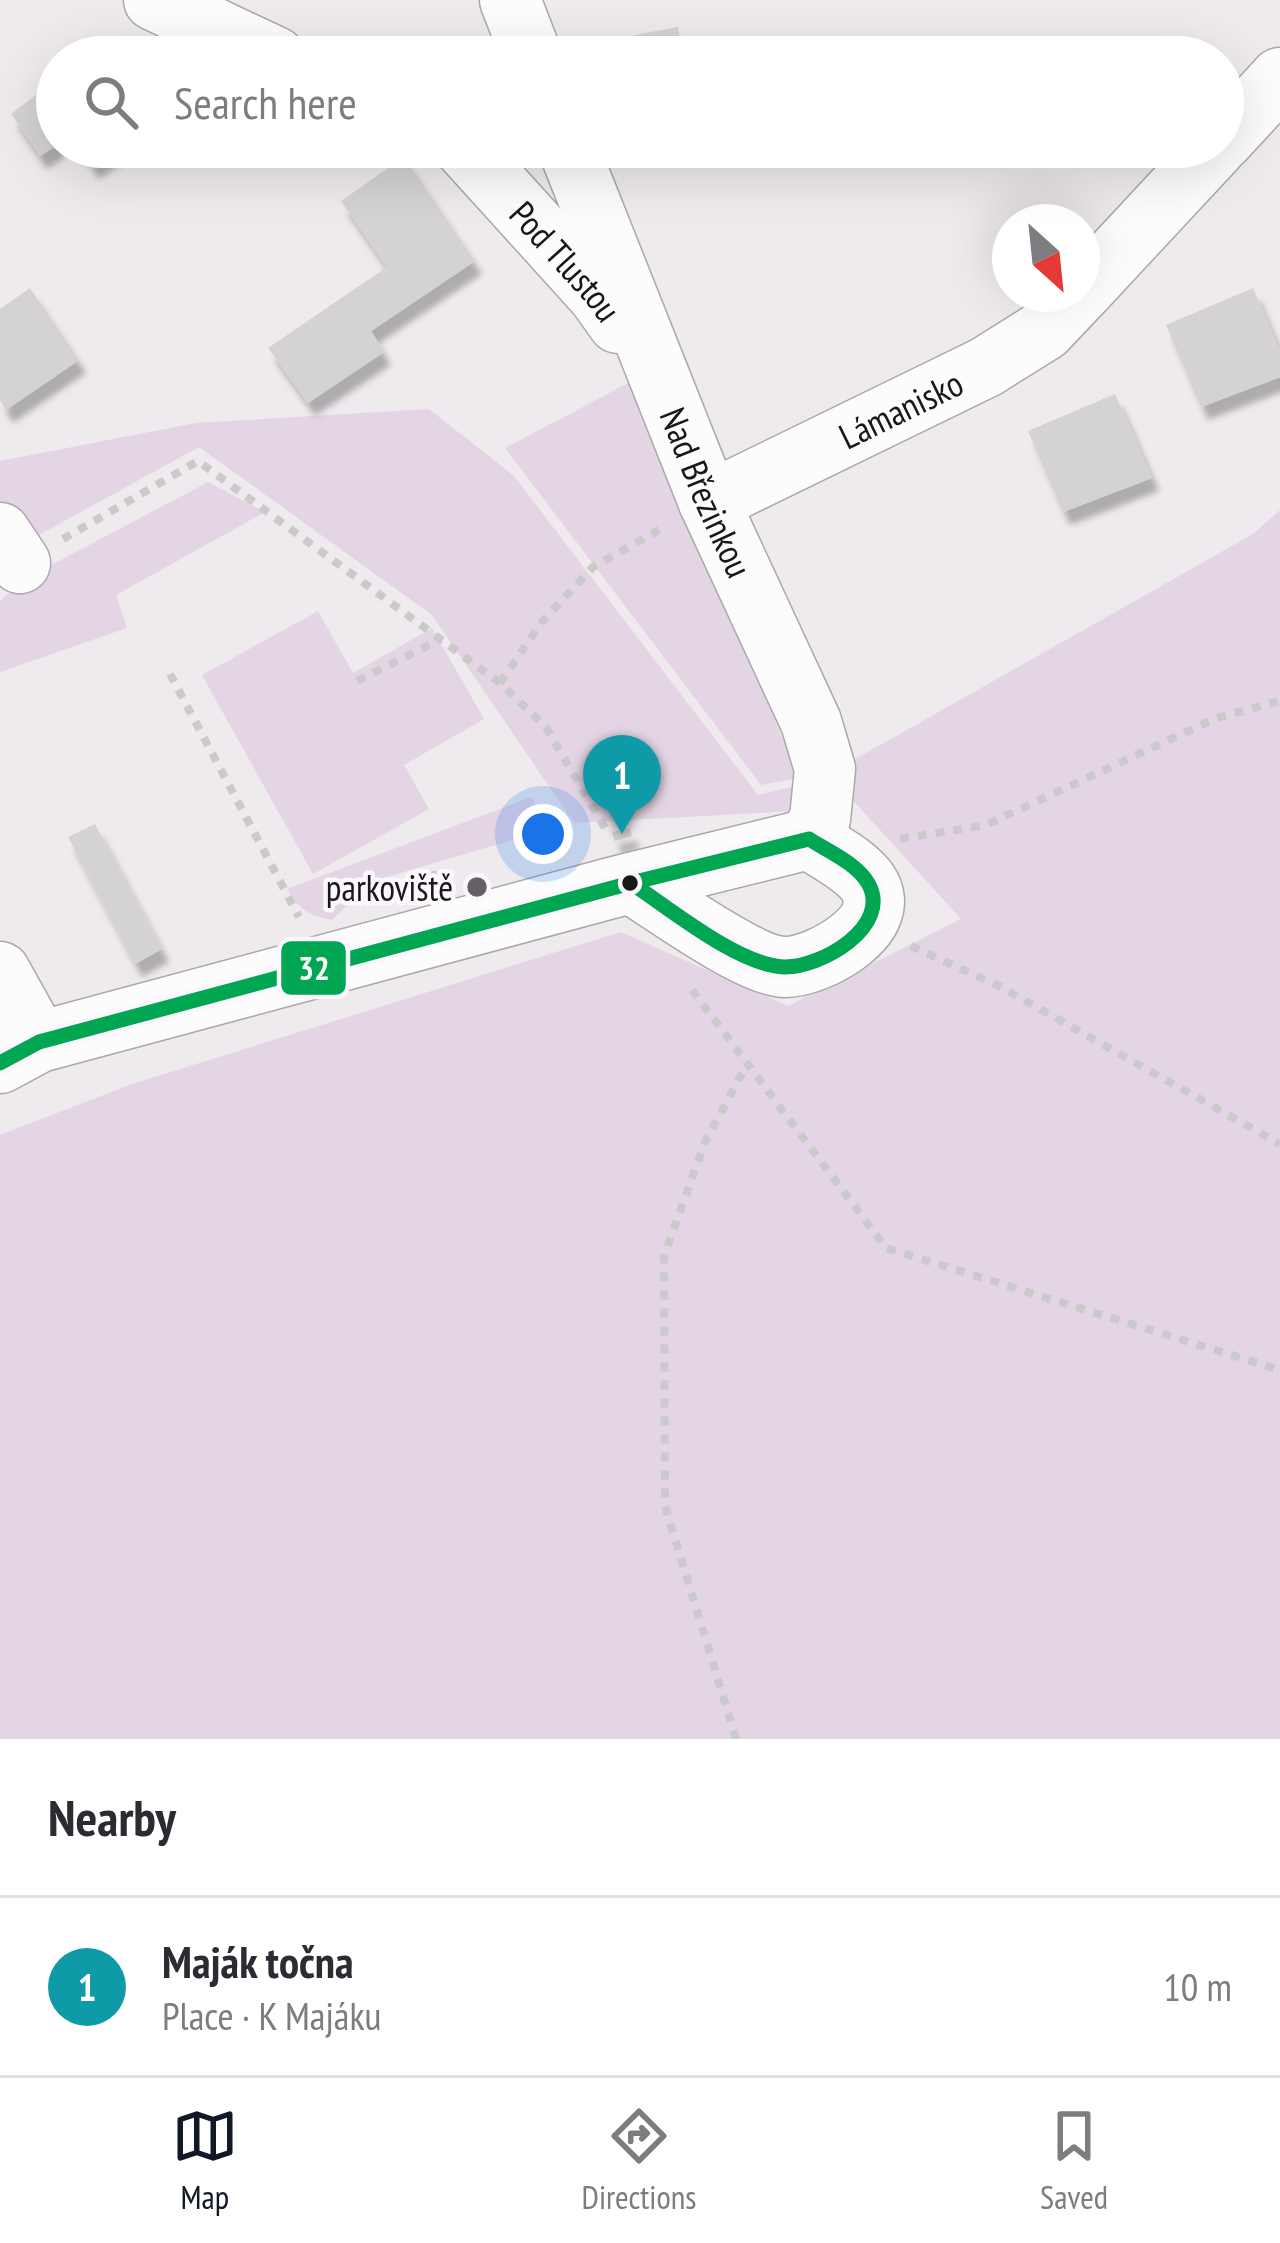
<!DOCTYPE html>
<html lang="en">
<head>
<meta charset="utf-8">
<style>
  body { margin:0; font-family:"PT Sans Narrow",sans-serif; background:#f2f2f3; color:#2b2b33 }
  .compass { position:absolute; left:992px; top:204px; width:108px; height:108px; border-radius:50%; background:#fff; box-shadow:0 12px 48px #0002; rotate:153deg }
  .you { position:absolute; left:543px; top:834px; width:42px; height:42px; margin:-30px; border:9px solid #fff; border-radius:50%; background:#1a73e8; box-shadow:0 0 0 18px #1a73e833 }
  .badge { display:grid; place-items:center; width:78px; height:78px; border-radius:50%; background:#111827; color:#fff; font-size:39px; font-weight:700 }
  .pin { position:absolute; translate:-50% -99px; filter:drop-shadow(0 3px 6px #0008) }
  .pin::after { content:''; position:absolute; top:63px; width:42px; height:36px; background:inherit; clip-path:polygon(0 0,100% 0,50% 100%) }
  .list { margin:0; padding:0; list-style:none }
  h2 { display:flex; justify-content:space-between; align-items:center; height:156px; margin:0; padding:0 48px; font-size:51px }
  h2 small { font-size:39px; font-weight:400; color:#7c7c81 }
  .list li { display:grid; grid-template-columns:78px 1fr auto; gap:36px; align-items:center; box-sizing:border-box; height:180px; padding:0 48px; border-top:3px solid #e1e1e2 }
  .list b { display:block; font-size:45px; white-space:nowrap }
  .list p { margin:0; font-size:39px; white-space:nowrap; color:#7c7c81 }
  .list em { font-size:39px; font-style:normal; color:#7c7c81 }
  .icon { flex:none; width:66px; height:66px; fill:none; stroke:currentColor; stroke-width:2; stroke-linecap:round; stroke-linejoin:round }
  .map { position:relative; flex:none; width:1280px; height:1739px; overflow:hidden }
  .search { position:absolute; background:#fff; box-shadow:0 12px 48px #0002; left:36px; right:36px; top:36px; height:132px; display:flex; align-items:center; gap:30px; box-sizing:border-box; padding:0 42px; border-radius:66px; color:#7c7c81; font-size:45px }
  .sheet { height:336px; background:#fff }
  nav { display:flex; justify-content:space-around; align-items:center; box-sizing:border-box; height:168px; border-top:3px solid #e1e1e2; background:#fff; font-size:33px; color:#7c7c81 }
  nav a { display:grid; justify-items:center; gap:6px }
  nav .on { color:#111827 }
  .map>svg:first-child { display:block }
</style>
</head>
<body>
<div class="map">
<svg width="1280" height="1739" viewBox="0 0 1280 1739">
  <defs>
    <filter id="shadow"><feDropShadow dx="7" dy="13" stdDeviation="3" flood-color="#0004"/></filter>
  </defs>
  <rect width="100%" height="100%" fill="#eeeaee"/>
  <g fill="#e4d5e5">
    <path d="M 634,380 L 799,778 L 761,785 L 505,448 Z"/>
    <path d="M 429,409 L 514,476 L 758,795 L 803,784 L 796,811 L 574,823 L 432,615 L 199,447 L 19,546 L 0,516 L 0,461 L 196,423 Z"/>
    <path d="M 208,482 L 265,512 L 116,595 L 127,628 L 0,672 L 0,601 L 27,578 Z"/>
    <path d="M 1280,510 L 1280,1739 L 0,1739 L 0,1135 L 132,1084 L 621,932 L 788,1006 L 961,919 L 829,774 L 1253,534 Z"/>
    <path d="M 318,611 L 353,673 L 432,628 L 484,719 L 404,765 L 429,809 L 313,874 L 202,675 Z"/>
    <path d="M 531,797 L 550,829 L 373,881 L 332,920 C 311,916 297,909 287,889 Z"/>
  </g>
  <g fill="#d4d2d3" filter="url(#shadow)">
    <path d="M 678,27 L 683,57 L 606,57 L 603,41 Z"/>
    <path d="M 57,79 L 57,145 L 40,156 L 11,114 Z"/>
    <path d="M 79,147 L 120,147 L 92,166 Z"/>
    <path d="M 404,157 L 475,261 L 371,331 L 384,352 L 308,403 L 268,348 L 387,267 L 341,201 Z"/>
    <path d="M 30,288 L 79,360 L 6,410 L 0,400 L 0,309 Z"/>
    <path d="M 1253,288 L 1280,352 L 1280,377 L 1201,407 L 1166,325 Z"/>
    <path d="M 1115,394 L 1152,478 L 1063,512 L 1028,431 Z"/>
    <path d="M 95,824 L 162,949 L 135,964 L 68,837 Z"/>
    <path d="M 630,828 L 632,836 L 614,841 L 612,832 Z"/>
  </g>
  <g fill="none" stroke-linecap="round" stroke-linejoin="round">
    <defs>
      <g id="minor">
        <path d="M 154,0 L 275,57"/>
        <path d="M 510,0 L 532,57"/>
        <path d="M 1223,140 L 1280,78"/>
        <path id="s1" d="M 464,147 L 598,295 L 618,323"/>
        <path id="s2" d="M 568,147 L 709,502 L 811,722 L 825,769 L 820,819 L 809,839"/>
        <path d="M 1082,291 L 1216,147"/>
        <path id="s3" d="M 709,502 L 986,367 L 1045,330 L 1079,294"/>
        <path d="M 0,533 L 20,563"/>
        <path d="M 631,883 C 663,903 751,967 785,967 C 818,967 896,925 868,883 C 856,865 827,851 809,839"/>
        <path d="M 0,972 L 39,1042"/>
        <path d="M 0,1063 L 39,1042 L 615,887 L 809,839"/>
      </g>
    </defs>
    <use href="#minor" stroke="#aaa8aa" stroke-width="63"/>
    <g stroke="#cbcacb" stroke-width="8" stroke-dasharray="9 9" stroke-linecap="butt">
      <path d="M 63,539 L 198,461 L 500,683 L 546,727 L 608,833"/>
      <path d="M 170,674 L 299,917"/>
      <path d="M 357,681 L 441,639"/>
      <path d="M 500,683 L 541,623 L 593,567 L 666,526"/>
      <path d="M 900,839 L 986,825 L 1216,718 L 1280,701"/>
      <path d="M 377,891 L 437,874"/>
      <path d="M 911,946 L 999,986 L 1280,1144"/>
      <path d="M 692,990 L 886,1248 L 1280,1370"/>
      <path d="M 736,1739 L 665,1506 L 664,1256 L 705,1142 L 747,1064"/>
    </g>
    <use href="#minor" stroke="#fcfcfc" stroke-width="60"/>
    <defs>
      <g id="bus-1">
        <path d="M 809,839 C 828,851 856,863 868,883 C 893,926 821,968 784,967 C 738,965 669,908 631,883 Z"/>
        <path d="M 0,1063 L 39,1042 L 631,883"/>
      </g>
    </defs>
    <use href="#bus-1" stroke="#fcf7fc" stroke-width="24"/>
    <use href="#bus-1" stroke="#00a651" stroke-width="15"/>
  </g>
  <circle fill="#191719" stroke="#fcf7fc" stroke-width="4.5" cx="630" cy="883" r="10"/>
  <circle fill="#646164" stroke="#fcf7fc" stroke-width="4.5" cx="477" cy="887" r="12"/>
  <g text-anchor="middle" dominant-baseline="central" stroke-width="9" stroke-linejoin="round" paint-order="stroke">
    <g font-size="36" fill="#191719" stroke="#fcf7fc">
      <text stroke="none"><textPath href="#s1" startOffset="153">Pod Tlustou</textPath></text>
      <text stroke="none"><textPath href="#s3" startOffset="213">Lámanisko</textPath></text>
      <text stroke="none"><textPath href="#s2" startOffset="372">Nad Březinkou</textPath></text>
    </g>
    <g font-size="36" fill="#191719" stroke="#fcf7fc" text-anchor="end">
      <text x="453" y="887">parkoviště</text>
    </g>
  </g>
  <rect stroke="#fcf7fc" stroke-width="4.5" x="279" y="939" width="69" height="58" rx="12" fill="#00a651"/>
  <g font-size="33" text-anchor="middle" font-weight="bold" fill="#fff">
    <text x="314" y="980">32</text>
  </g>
</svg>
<svg class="compass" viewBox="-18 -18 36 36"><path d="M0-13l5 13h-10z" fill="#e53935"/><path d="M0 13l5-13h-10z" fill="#7c7c81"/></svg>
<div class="you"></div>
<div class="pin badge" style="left:622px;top:834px;background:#0f9aa8">1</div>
<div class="search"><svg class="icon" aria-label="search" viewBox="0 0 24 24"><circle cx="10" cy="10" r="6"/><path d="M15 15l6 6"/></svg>Search here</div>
</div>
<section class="sheet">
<h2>Nearby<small></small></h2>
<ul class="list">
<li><span class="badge" style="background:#0f9aa8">1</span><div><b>Maják točna</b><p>Place · K Majáku</p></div><em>10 m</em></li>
</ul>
</section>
<nav>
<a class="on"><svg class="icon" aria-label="map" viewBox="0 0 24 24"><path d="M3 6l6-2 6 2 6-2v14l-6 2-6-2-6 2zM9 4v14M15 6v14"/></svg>Map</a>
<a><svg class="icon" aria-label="directions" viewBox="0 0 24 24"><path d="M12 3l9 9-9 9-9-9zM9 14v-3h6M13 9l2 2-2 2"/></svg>Directions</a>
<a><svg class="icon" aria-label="saved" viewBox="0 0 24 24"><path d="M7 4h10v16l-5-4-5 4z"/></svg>Saved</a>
</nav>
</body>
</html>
